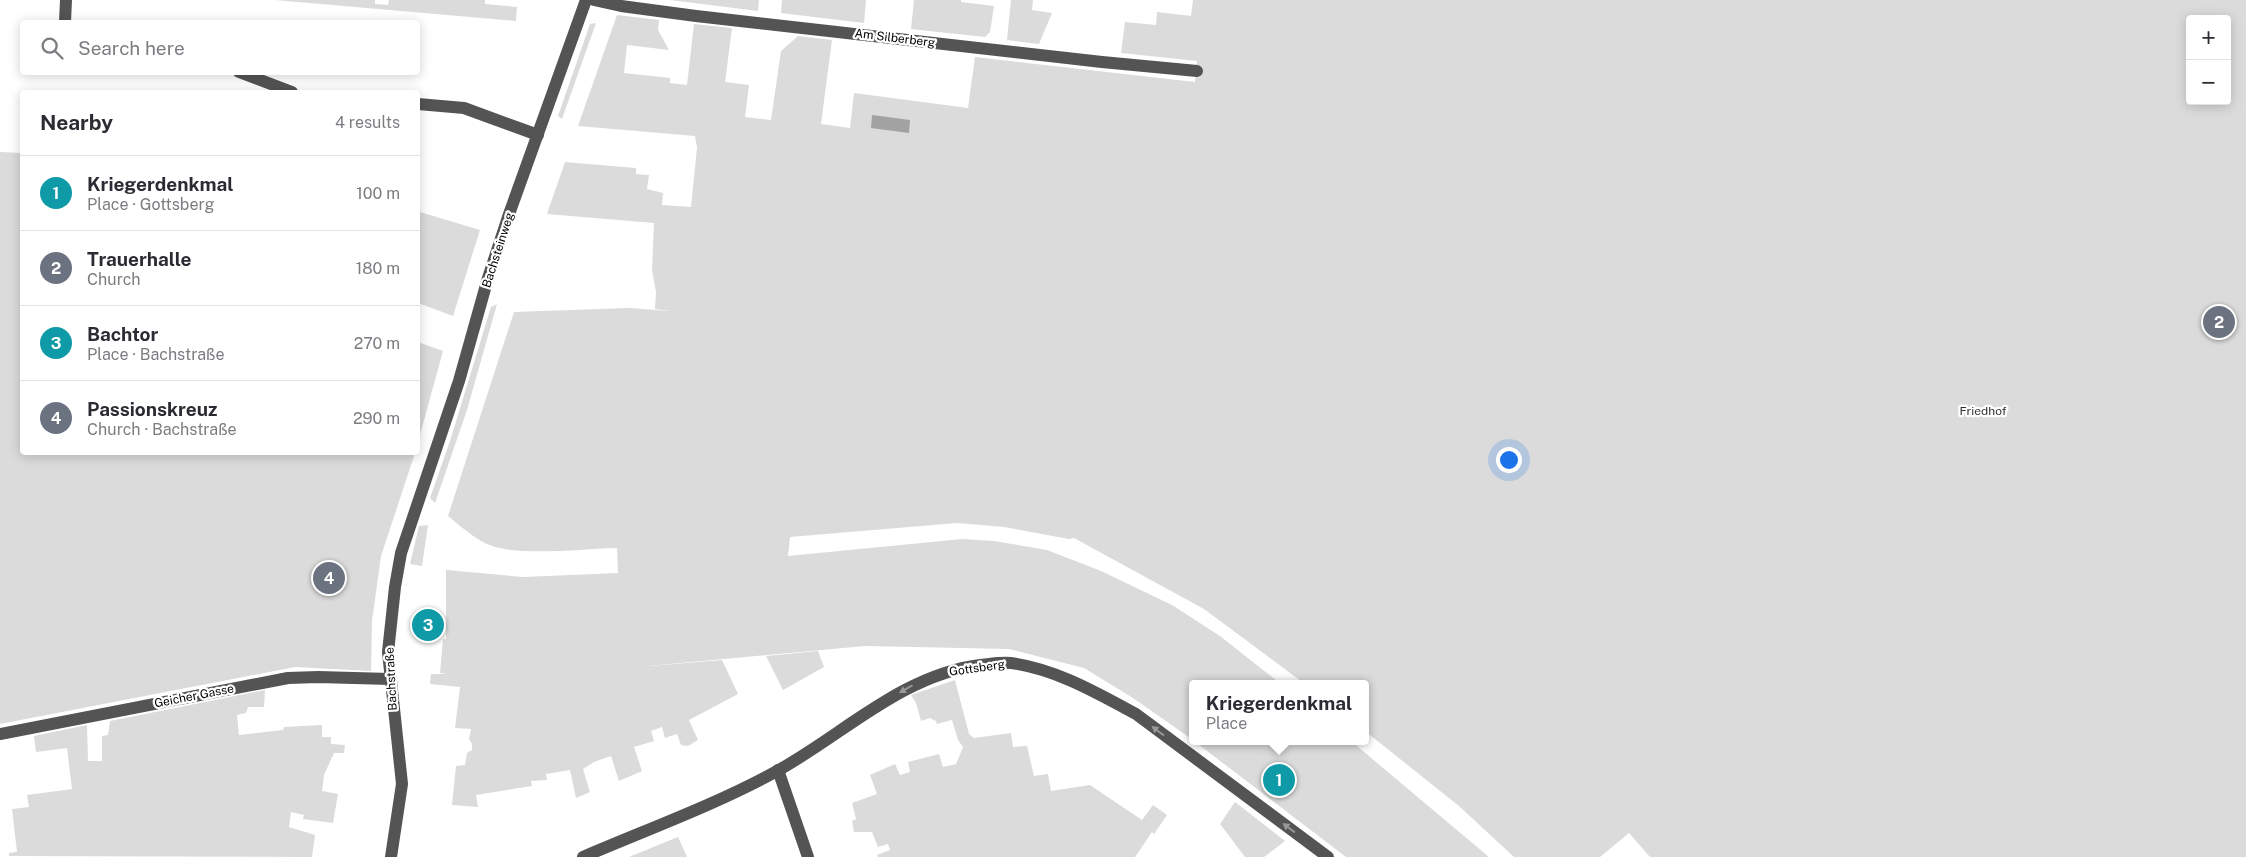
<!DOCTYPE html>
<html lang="en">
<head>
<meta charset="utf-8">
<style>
  body { margin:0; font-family:"Public Sans",sans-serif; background:#f7f7f7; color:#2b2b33 }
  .controls { position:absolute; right:15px; top:15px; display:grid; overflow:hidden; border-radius:5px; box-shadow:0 2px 12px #0003 }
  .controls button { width:45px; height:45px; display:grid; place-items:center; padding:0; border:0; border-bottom:1px solid #e1e1e2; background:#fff; color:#2b2b33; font:25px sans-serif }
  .you { position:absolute; left:1508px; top:459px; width:18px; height:18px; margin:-12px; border:4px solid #fff; border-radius:50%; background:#1a73e8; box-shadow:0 0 0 8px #1a73e833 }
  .badge { display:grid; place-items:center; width:32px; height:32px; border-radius:50%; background:#000; color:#fff; font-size:16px; font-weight:700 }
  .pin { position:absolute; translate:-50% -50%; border:2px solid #fff; box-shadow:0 1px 5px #0006 }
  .popup { position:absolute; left:1189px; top:680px; width:180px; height:65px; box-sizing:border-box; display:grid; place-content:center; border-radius:5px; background:#fff; filter:drop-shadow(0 1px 4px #0005); font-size:16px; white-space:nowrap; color:#7c7c81 }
  .popup b { font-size:19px; color:#2b2b33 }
  .popup::after { content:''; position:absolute; left:50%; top:100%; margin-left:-10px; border:10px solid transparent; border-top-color:#fff }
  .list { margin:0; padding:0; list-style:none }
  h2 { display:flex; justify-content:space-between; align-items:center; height:65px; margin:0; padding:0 20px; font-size:21px }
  h2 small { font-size:16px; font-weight:400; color:#7c7c81 }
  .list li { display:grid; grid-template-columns:32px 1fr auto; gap:15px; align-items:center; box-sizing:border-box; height:75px; padding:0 20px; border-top:1px solid #e1e1e2 }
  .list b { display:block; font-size:19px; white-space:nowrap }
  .list p { margin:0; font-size:16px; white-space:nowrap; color:#7c7c81 }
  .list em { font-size:16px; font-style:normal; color:#7c7c81 }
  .icon { flex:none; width:28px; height:28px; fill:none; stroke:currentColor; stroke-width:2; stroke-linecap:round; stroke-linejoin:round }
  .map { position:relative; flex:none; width:2246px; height:857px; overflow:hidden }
  .search { position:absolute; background:#fff; box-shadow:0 2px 12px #0003; left:20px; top:20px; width:400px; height:55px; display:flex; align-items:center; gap:12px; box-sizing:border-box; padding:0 18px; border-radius:5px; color:#7c7c81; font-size:19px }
  .panel { position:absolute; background:#fff; box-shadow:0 2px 12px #0003; left:20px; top:90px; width:400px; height:365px; border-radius:5px }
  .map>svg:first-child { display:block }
</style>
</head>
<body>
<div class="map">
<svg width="2246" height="857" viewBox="0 0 2246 857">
  <rect width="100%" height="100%" fill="#fff"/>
  <g fill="#dbdbdb" fill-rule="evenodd">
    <path d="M 275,0 L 375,0 L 375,4 L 388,5 L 389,0 L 485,0 L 485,4 L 517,7 L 516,21 Z"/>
    <path d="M 670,0 L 759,0 L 758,11 Z"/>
    <path d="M 782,0 L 866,0 L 864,23 L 781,13 Z"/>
    <path d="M 914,0 L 961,0 L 961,2 L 994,6 L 990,32 L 985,37 L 911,29 Z"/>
    <path d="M 1011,0 L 1033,0 L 1032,10 L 1052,13 L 1039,44 L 1007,40 Z"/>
    <path d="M 1193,0 L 2246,0 L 2246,857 L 1650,857 L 1629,833 L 1600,857 L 1514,857 L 1459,806 L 1365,731 L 1365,684 L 1305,684 L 1204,609 L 1074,538 L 1069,539 L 1004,527 L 957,523 L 790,537 L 788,556 L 962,539 L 994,541 L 1047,550 L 1101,571 L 1172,605 L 1220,636 L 1281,684 L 1193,684 L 1193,740 L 1133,698 L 1084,668 L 1009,649 L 865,646 L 638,667 L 722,660 L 738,694 L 689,720 L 698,740 L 688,746 L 681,745 L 677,734 L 665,738 L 662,727 L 651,731 L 654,741 L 634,747 L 642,771 L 619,781 L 611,756 L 594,762 L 583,769 L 590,792 L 576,798 L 570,770 L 546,774 L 547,780 L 531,781 L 532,786 L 476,795 L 478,807 L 452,805 L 456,766 L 465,765 L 467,753 L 472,750 L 472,744 L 469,739 L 471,729 L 455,728 L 460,687 L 430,684 L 431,674 L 447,674 L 440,673 L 443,639 L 446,639 L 446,570 L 523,577 L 618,573 L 617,548 C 583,549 532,555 500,548 C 481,545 463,528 448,516 L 514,312 L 629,308 L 670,311 L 655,309 L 656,292 L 652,270 L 654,223 L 547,214 L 565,162 L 636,168 L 636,174 L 649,175 L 647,189 L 663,193 L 662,205 L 691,207 L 697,148 L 695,136 L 578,126 L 617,15 L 659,20 L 658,30 L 669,50 L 627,45 L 624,73 L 670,78 L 670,83 L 687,85 L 694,24 L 732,28 L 725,82 L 749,85 L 745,117 L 771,120 L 781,51 L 798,36 L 832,40 L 821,124 L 850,128 L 854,93 L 968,108 L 975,57 L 1195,82 L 1197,61 L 1121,53 L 1125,22 L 1156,25 L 1157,12 L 1191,16 ZM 2190,19 L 2227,19 L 2227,101 L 2190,101 Z"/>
    <path d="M 596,23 L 562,119 L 558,116 L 590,24 Z"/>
    <path d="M 0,152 L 22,153 L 22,452 L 415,453 L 381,556 L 372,621 L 371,671 L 295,667 L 0,724 Z"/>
    <path d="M 420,212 L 480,230 L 453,316 L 418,303 L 418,218 Z"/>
    <path d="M 497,304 L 467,410 L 435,503 L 430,498 L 450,441 L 491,307 Z"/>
    <path d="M 418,342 L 443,351 L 418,442 Z"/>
    <path d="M 428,525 L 422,566 L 410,564 L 419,526 Z"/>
    <path d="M 818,651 L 824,667 L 783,690 L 766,656 Z"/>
    <path d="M 955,680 L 969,734 L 974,738 L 1011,733 L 1013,747 L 1027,746 L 1034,776 L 1048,774 L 1051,791 L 1090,785 L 1142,820 L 1153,805 L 1167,815 L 1154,834 L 1152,832 L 1135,857 L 878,857 L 877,855 L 890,850 L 888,844 L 878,847 L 872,832 L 854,832 L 852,821 L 856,819 L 852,803 L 877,794 L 870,775 L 895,764 L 900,775 L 910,772 L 908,762 L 939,754 L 943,767 L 956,764 L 963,747 L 958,740 L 952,720 L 937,724 L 936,721 L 930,718 L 921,721 L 916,703 L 911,695 Z"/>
    <path d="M 265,690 L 264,707 L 248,707 L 246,713 L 237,715 L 239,735 L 283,730 L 284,727 L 322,725 L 322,737 L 331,737 L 331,744 L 345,745 L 344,753 L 334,753 L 324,775 L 322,791 L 338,794 L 333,823 L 303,819 L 304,815 L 291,812 L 289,827 L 315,835 L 312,857 L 9,856 L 9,853 L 17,852 L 12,809 L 29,807 L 27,795 L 72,789 L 67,748 L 36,752 L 34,736 L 87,725 L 88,761 L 102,761 L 102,736 L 108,735 L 110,721 Z"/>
    <path d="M 1194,741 L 1351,741 L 1489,857 L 1346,857 Z"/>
    <path d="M 1235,802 L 1285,841 L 1264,857 L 1245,857 L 1220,824 Z"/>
    <path d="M 678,837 L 687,857 L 629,857 Z"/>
  </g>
  <path fill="#a2a2a2" d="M 872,115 L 910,120 L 909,133 L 871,128 Z"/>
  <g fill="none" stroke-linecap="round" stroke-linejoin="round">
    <g stroke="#545454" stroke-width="12">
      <path d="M 594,0 L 621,6 L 696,16 L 1102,62 L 1197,71"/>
      <path d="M 65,22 L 66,0"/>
      <path d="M 239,72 L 292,92"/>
      <path d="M 418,104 L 464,108 L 538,135"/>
      <path d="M 0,734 L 288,678 L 318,677 L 390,679"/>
      <path d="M 778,770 L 808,857"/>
      <path d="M 391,857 L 402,784 L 388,652 L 395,587 L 401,553 L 459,381 L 488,278 L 508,217 L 586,0"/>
      <path d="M 583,857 C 648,829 715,805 777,771 C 844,734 902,675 980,665 C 990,664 1001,662 1011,663 C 1056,669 1097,693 1136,714 L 1328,857"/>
    </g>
  </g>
  <defs><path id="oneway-solid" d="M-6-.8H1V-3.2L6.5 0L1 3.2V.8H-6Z" transform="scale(1.25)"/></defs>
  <g fill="#989898">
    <use href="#oneway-solid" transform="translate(906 689) rotate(150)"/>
    <use href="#oneway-solid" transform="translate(1158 731) rotate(-143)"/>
    <use href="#oneway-solid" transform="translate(1289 828) rotate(-143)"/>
  </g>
  <g text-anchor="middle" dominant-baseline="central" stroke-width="4.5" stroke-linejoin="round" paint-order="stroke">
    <g font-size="12" fill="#000" stroke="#fff">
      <text transform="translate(895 38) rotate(7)">Am Silberberg</text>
      <text transform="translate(498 250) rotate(-72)">Bachsteinweg</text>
      <text transform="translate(977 668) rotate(-8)">Gottsberg</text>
      <text transform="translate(391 679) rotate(-93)">Bachstraße</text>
      <text transform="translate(194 696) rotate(-11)">Geicher Gasse</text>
    </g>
    <g font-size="12" fill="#323232" stroke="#fff">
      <text x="1983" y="411">Friedhof</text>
    </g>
  </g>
</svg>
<div class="controls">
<button>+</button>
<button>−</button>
</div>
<div class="you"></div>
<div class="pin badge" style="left:1279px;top:780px;background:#0f9aa8">1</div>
<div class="popup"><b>Kriegerdenkmal</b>Place</div>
<div class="pin badge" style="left:2219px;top:322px;background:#6b7280">2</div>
<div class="pin badge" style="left:428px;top:625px;background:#0f9aa8">3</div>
<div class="pin badge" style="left:329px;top:578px;background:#6b7280">4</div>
<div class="search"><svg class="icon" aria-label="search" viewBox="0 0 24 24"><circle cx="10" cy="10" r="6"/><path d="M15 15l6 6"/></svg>Search here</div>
<section class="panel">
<h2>Nearby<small>4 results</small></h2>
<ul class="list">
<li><span class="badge" style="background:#0f9aa8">1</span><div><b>Kriegerdenkmal</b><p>Place · Gottsberg</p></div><em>100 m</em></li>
<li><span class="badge" style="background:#6b7280">2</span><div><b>Trauerhalle</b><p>Church</p></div><em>180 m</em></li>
<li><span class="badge" style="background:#0f9aa8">3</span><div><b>Bachtor</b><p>Place · Bachstraße</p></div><em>270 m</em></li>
<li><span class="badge" style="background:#6b7280">4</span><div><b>Passionskreuz</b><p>Church · Bachstraße</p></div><em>290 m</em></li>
</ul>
</section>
</div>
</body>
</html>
